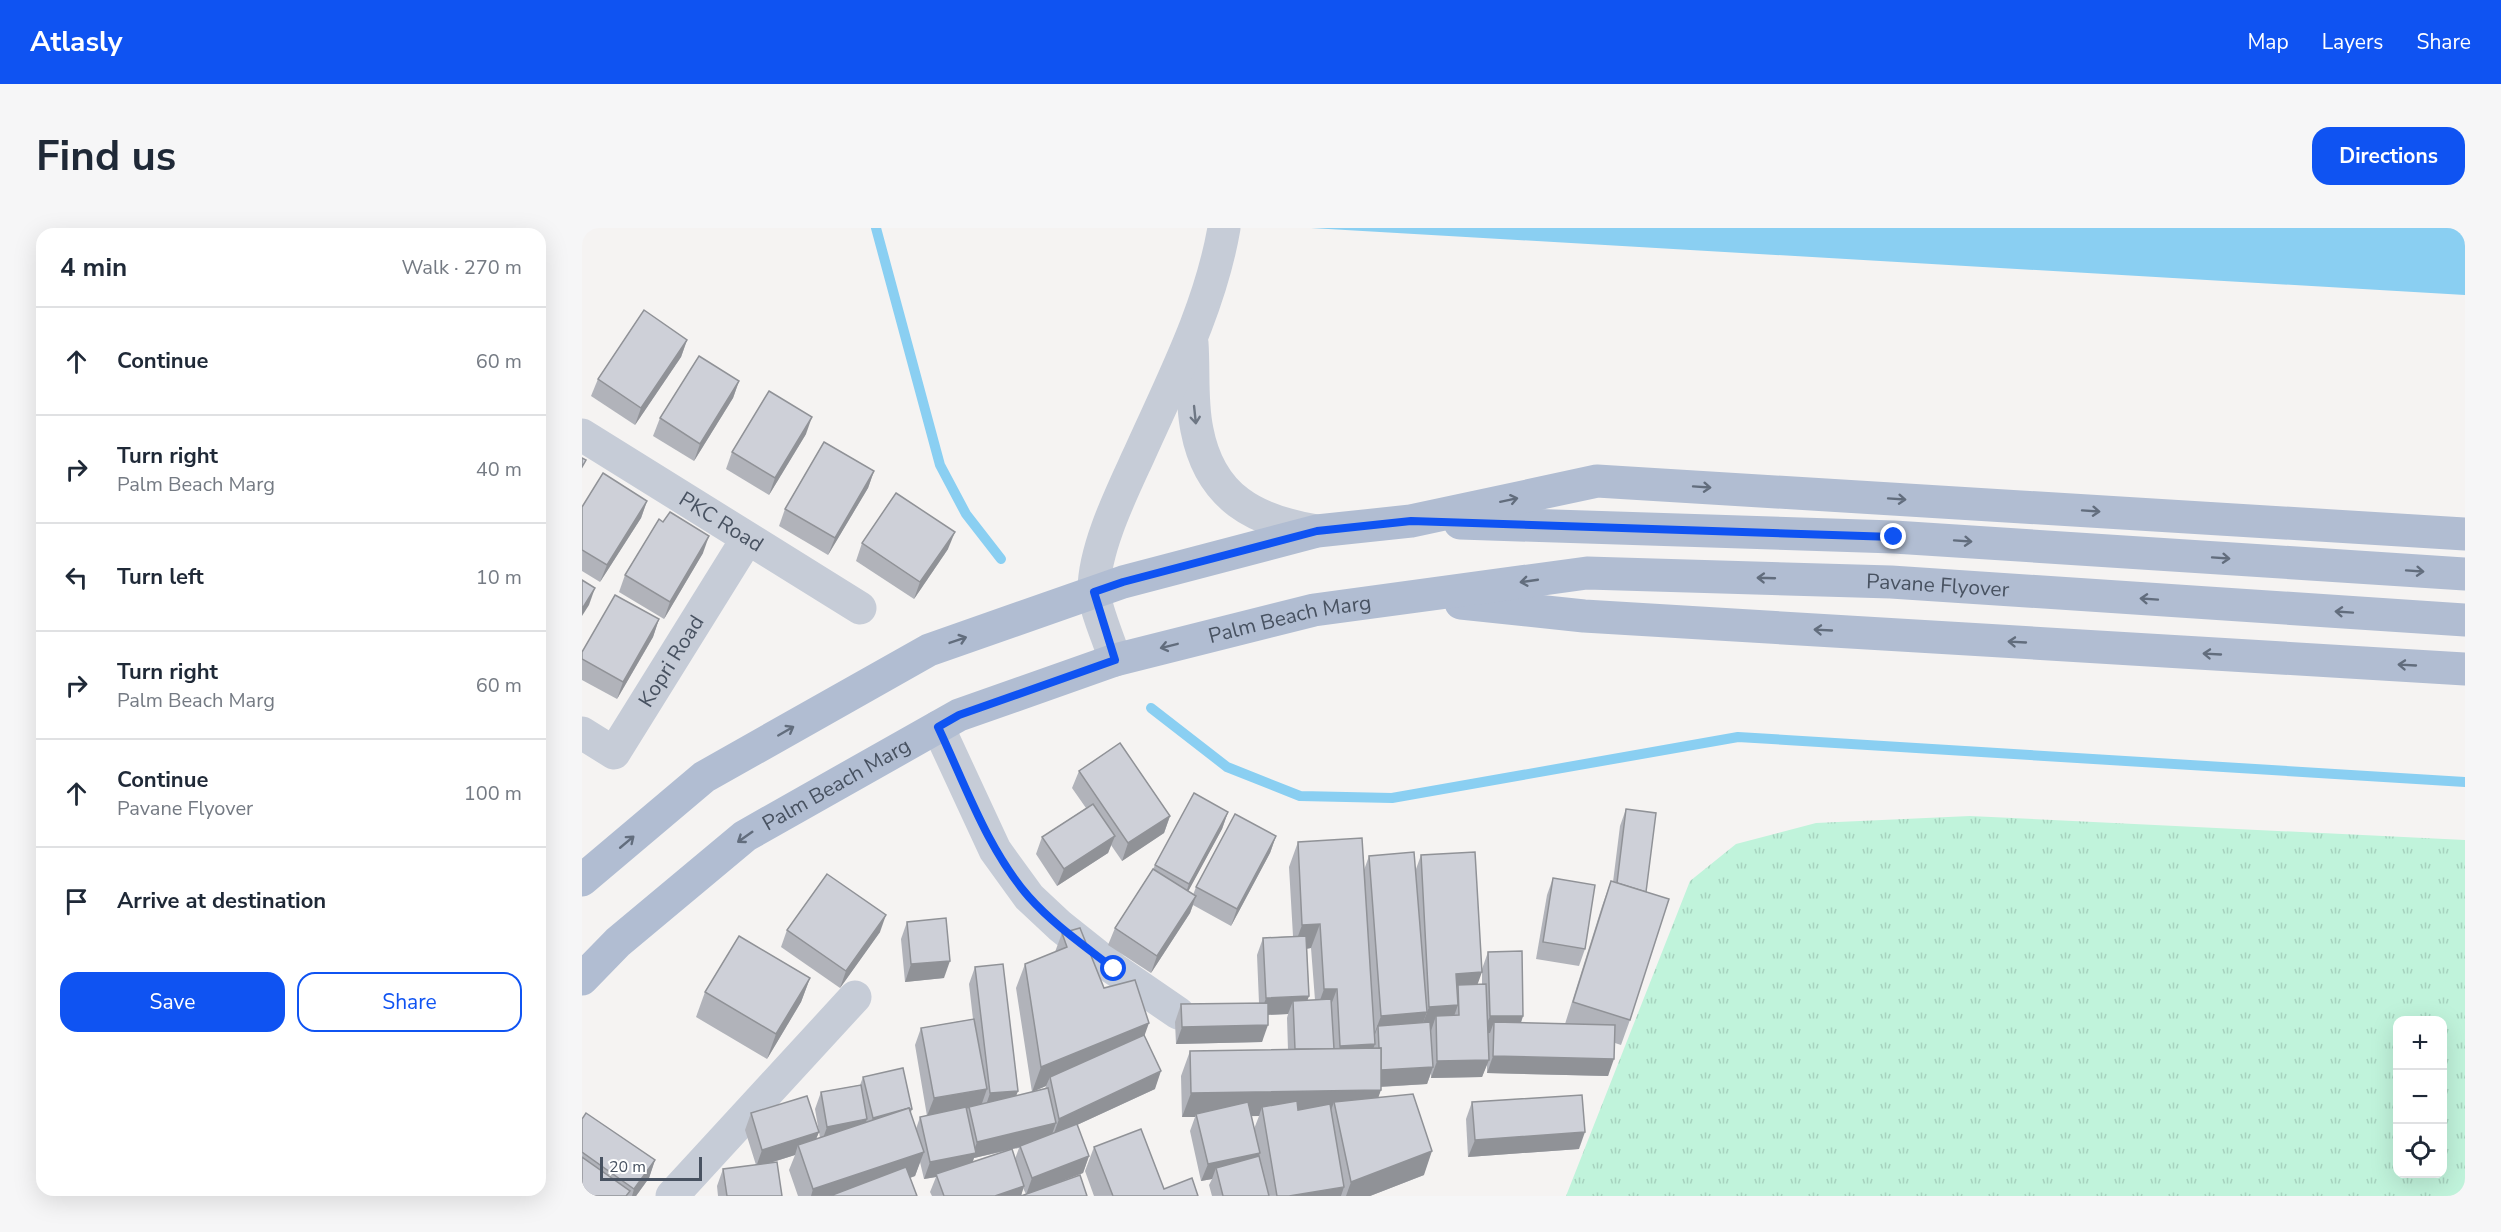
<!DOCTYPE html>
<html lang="en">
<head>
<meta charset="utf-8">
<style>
  body { margin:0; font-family:"Nunito Sans",sans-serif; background:#f6f6f7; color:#1f2937 }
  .controls { position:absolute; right:18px; bottom:18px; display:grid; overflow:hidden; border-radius:12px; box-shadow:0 6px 24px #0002 }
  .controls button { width:54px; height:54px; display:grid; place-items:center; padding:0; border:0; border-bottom:2px solid #e0e1e3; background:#fff; color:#1f2937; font:30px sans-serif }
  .scale { position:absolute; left:18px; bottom:15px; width:102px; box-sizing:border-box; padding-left:6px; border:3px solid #485261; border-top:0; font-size:16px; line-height:21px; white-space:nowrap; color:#485261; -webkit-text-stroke:4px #fff; paint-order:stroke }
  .stop { position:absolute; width:18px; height:18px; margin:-14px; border:4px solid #0f53f2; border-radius:50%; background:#fff }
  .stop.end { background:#0f53f2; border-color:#fff; box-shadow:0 2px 6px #0008 }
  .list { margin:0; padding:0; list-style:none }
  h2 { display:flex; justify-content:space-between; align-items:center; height:78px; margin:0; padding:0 24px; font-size:26px }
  h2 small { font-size:20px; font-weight:400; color:#747a83 }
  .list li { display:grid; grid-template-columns:39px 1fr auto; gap:18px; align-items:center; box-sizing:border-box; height:108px; padding:0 24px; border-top:2px solid #e0e1e3 }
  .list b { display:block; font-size:22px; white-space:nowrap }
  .list p { margin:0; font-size:20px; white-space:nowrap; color:#747a83 }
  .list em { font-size:20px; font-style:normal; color:#747a83 }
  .actions { display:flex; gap:12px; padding:18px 24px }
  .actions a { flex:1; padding:14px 0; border:2px solid #0f53f2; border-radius:18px; text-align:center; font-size:21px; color:#0f53f2 }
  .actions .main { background:#0f53f2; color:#fff }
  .icon { flex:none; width:33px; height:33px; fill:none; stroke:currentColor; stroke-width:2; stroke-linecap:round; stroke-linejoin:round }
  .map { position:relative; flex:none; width:1883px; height:968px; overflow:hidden; border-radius:18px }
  header { display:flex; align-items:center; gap:36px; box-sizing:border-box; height:84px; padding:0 30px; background:#0f53f2; color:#fff }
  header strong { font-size:28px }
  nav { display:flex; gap:33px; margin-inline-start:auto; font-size:21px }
  .intro { display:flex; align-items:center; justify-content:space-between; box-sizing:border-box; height:144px; padding:0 36px }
  h1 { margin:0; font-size:42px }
  .button { padding:15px 27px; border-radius:18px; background:#0f53f2; color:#fff; font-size:21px; font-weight:700 }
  main { display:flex; gap:36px; padding:0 36px }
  aside { flex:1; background:#fff; border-radius:18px; box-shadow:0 6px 24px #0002 }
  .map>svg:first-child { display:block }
</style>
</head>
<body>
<header>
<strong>Atlasly</strong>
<nav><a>Map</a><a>Layers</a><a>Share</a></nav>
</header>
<div class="intro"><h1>Find us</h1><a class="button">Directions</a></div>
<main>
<aside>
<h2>4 min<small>Walk · 270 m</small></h2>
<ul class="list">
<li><svg class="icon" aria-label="ahead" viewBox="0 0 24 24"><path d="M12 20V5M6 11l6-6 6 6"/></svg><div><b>Continue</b></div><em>60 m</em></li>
<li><svg class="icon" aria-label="right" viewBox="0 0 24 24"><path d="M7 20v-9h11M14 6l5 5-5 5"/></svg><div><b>Turn right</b><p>Palm Beach Marg</p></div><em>40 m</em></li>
<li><svg class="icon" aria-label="left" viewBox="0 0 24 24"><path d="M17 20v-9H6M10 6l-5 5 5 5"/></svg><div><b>Turn left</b></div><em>10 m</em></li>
<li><svg class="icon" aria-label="right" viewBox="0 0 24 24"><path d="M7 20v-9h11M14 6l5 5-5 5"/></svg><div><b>Turn right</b><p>Palm Beach Marg</p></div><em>60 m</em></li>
<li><svg class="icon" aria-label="ahead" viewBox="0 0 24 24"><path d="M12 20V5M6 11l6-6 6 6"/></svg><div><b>Continue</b><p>Pavane Flyover</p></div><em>100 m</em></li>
<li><svg class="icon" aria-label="arrive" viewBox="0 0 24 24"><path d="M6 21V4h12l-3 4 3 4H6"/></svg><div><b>Arrive at destination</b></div></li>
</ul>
<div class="actions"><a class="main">Save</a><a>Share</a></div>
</aside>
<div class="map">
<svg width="1883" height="968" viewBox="0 0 1883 968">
  <defs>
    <pattern id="grass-tufts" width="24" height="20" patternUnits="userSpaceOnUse" patternTransform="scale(1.5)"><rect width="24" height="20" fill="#c0f3db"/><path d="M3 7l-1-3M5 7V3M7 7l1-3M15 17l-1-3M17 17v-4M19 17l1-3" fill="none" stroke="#a6d2be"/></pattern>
  </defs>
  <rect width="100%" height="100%" fill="#f5f3f2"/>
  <path fill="url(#grass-tufts)" fill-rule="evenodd" d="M 1388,588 L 1883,612 L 1883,968 L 984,968 L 1108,653 L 1154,616 L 1234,595 ZM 1860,792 L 1860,946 L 1816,946 L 1816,792 Z"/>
  <path fill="#8acff2" d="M 729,0 L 1883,0 L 1883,67 Z"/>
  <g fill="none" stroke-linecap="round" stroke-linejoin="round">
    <g stroke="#8acff2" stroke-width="10">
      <path d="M 294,0 L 358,237 L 384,286 L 419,331"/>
      <path d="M 569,480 L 645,539 L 718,568 L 810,570 L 1156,509 L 1883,554"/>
    </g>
    <g stroke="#c6ccd7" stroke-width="33">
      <path d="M 610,115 C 612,144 609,174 615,202 C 628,270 673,293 735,303"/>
      <path id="s1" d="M 0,207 L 278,380"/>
      <path d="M 533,432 C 528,414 512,379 512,362 C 512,321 539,266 556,229 C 589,155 628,81 642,0"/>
      <path d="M 356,499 L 413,622 L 447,669 L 478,698 L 532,741 L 596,785"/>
      <path id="s2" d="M 0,505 L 32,525 L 165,311"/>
      <path d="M 90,968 L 273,769"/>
    </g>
    <g stroke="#b1bdd2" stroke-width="33">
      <path d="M 878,295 L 1312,309 L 1883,346"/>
      <path d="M 879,375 L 1002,388 L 1883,441"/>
      <path d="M 0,652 L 122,549 L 347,422 L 541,354 L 735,303 L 829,293 L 1015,253 L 1883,306"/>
      <path id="s3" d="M 0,751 L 36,714 L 163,608 L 377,487 L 533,432 L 732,382 L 1005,345 L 1309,354 L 1883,392"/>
    </g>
  </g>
  <g fill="#b1b3ba" fill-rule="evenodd">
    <path d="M 105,112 L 99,129 L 53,197 L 9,168 L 16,151 Z"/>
    <path d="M 157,153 L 151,170 L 112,233 L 71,208 L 78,190 Z"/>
    <path d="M 224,206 L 187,267 L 144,241 L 150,224 Z"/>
    <path d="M 292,243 L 286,260 L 246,327 L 197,298 L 203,281 Z"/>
    <path d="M 65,273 L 59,290 L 18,354 L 0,343 L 0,279 Z"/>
    <path d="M 81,294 L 121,325 L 82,391 L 37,364 L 43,347 Z"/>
    <path d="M 280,315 L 366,321 L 332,371 L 274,333 Z"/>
    <path d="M 77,391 L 71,409 L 35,471 L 0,452 L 0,424 Z"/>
    <path d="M 497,543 L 588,588 L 582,605 L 540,633 L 529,617 L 526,625 L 475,658 L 454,626 L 460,609 L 504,580 L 490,560 Z"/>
    <path d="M 1044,581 L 1048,792 L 1039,817 L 1033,815 L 1026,848 L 905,845 L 905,836 L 900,849 L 849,850 L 849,845 L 845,856 L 799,859 L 796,870 L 842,947 L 788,968 L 630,968 L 627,957 L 630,951 L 619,953 L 608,903 L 613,889 L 600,889 L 599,848 L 608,823 L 706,822 L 705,790 L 706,786 L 686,787 L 680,814 L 594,816 L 593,794 L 599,776 L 677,775 L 675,727 L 681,710 L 711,708 L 707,639 L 716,614 L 782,642 L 787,628 L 834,641 L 839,627 L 895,756 L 900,756 L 900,741 L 906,724 L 941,788 L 939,795 L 983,796 L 1020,678 L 1029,653 L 1031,654 L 1038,598 ZM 729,720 L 733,772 L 725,772 L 727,768 L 725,721 ZM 669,888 L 677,888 L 672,901 Z"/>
    <path d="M 646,584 L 640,601 L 606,663 L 611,667 L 614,659 L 694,608 L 688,625 L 649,698 L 611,677 L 608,685 L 569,745 L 526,717 L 533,700 L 571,641 L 573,637 Z"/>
    <path d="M 971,650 L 1003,721 L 997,738 L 954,731 L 965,667 Z"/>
    <path d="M 325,694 L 362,750 L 323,754 L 319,711 Z"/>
    <path d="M 205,702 L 298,704 L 258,760 L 199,719 Z"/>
    <path d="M 480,705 L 522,760 L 563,809 L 573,861 L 495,897 L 507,928 L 501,945 L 444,966 L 441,960 L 439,968 L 350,968 L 348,964 L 354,949 L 342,951 L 338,934 L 333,948 L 328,950 L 335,968 L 216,968 L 207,942 L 213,927 L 188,935 L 200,968 L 136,968 L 135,958 L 141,941 L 174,937 L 163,902 L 169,885 L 237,904 L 234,911 L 238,910 L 233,881 L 239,864 L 278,857 L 281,849 L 328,886 L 334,901 L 338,889 L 345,888 L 333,817 L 339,800 L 391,791 L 387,756 L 393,739 L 436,863 L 434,868 L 463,861 L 464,858 L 450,864 L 434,760 L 443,736 L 473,724 ZM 437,920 L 433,931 L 430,921 ZM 428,922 L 390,934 L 392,930 Z"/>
    <path d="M 228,750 L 219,774 L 185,831 L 114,789 L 123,764 Z"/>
    <path d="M 890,874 L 997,921 L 886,929 L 884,891 Z"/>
    <path d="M 0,891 L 73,932 L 67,950 L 54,968 L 0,968 Z"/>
    <path d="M 512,919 L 582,961 L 616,968 L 512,968 L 503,943 Z"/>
  </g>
  <g fill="#909297">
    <path d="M 105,112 L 99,129 L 53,197 L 59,180 Z"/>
    <path d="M 157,153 L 151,170 L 112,233 L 118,216 Z"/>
    <path d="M 230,189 L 224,206 L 187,267 L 193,250 Z"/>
    <path d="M 292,243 L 286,260 L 246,327 L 253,310 Z"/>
    <path d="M 65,273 L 59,290 L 18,354 L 25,337 Z"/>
    <path d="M 373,304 L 366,321 L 332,371 L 338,354 Z"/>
    <path d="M 127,308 L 121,325 L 82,391 L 88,374 Z"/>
    <path d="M 13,360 L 7,377 L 0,388 L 0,381 Z"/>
    <path d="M 77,391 L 71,409 L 35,471 L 41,454 Z"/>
    <path d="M 646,584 L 640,601 L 601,673 L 607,656 Z"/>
    <path d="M 588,588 L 582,605 L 540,633 L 546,615 Z"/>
    <path d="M 533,608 L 526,625 L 475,658 L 482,641 Z"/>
    <path d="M 694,608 L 688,625 L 649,698 L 655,681 Z"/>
    <path d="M 614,668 L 608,685 L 569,745 L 575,728 Z"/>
    <path d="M 304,687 L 298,704 L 258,760 L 264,743 Z"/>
    <path d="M 738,696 L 729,720 L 711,722 L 720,697 Z"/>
    <path d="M 368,733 L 362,750 L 323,754 L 329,736 Z"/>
    <path d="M 900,744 L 891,769 L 876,757 L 871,770 L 874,746 Z"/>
    <path d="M 228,750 L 219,774 L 185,831 L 194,806 Z"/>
    <path d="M 742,761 L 755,761 L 746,785 L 733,786 Z"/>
    <path d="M 727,768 L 721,785 L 711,773 L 706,786 L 678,787 L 684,770 Z"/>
    <path d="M 876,777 L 867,802 L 854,788 L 849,803 L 838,803 L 847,779 Z"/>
    <path d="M 845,784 L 836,809 L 796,798 L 791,812 L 790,812 L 799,788 Z"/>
    <path d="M 908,788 L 941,788 L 935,805 L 912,794 L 908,805 L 901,805 Z"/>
    <path d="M 567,795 L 558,820 L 468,849 L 464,858 L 450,864 L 459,839 Z"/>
    <path d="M 686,797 L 680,814 L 594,816 L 600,799 Z"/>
    <path d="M 793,816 L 784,840 L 749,843 L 758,818 Z"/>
    <path d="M 911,828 L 1032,831 L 1026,848 L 905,845 Z"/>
    <path d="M 907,832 L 900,849 L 849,850 L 855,833 Z"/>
    <path d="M 851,839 L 845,856 L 793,859 L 799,842 Z"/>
    <path d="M 579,843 L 573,861 L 471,908 L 477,891 Z"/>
    <path d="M 405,861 L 399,878 L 345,888 L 352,870 Z"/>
    <path d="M 799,862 L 790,887 L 752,874 L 747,888 L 680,879 L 677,888 L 615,889 L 614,886 L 613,889 L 600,889 L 609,865 Z"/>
    <path d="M 436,863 L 429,880 L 402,883 L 408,865 Z"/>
    <path d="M 330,881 L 324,898 L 284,907 L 291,890 Z"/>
    <path d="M 285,891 L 279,908 L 239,916 L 245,899 Z"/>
    <path d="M 474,895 L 468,912 L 392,930 L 388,942 L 354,946 L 354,949 L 342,951 L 348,934 L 391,925 L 395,914 Z"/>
    <path d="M 237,904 L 230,921 L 216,917 L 213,927 L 174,939 L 180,922 Z"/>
    <path d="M 1003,904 L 997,921 L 886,929 L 893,912 Z"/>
    <path d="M 850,923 L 842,947 L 788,968 L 764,968 L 769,954 Z"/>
    <path d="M 342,924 L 333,948 L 274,968 L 229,968 L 231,961 Z"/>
    <path d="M 678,925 L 671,942 L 634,940 L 630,951 L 619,953 L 626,936 Z"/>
    <path d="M 507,928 L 501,945 L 444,967 L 450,950 Z"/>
    <path d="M 73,932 L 67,950 L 54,968 L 50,968 L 52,961 Z"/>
    <path d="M 442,958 L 439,968 L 413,968 Z"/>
    <path d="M 762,959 L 759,968 L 707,968 Z"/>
  </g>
  <g fill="#ced0d8" stroke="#909297" stroke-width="1.5">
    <path d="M 62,82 L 105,112 L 59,180 L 16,151 Z"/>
    <path d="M 117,128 L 157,153 L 118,216 L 78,190 Z"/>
    <path d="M 187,163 L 230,189 L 193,250 L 150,224 Z"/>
    <path d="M 242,214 L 292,243 L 253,310 L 203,281 Z"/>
    <path d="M 0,230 L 4,232 L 0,239 Z"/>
    <path d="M 21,245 L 65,273 L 25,337 L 0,322 L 0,279 Z"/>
    <path d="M 314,265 L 373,304 L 338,354 L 280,315 Z"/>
    <path d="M 88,284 L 127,308 L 88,374 L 43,347 L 77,291 L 81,294 Z"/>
    <path d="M 0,352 L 13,360 L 0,381 Z"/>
    <path d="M 33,367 L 77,391 L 41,454 L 0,431 L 0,424 Z"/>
    <path d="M 538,515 L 588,588 L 546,615 L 497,543 Z"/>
    <path d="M 612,565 L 646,584 L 607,656 L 573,637 Z"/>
    <path d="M 511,576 L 533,608 L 482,641 L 460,609 Z"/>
    <path d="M 1044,581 L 1074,585 L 1064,664 L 1035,655 Z"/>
    <path d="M 653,586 L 694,608 L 655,681 L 614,659 Z"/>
    <path d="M 780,610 L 793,816 L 758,818 L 755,761 L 742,761 L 738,696 L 720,697 L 716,614 Z"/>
    <path d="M 832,624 L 845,784 L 799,788 L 787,628 Z"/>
    <path d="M 893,624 L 900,744 L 874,746 L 876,777 L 847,779 L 839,627 Z"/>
    <path d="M 571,641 L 614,668 L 575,728 L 533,700 Z"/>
    <path d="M 245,646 L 304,687 L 264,743 L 205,702 Z"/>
    <path d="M 971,650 L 1013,657 L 1003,721 L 961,714 Z"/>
    <path d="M 1029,653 L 1087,671 L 1048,792 L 991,774 Z"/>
    <path d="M 364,690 L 368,733 L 329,736 L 325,694 Z"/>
    <path d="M 498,700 L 522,760 L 553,752 L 567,795 L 459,839 L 443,736 L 485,719 L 480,705 Z"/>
    <path d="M 157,708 L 228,750 L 194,806 L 123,764 Z"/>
    <path d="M 724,708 L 727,768 L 684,770 L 681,710 Z"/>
    <path d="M 940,723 L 941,788 L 908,788 L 906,724 Z"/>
    <path d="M 421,736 L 436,863 L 408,865 L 393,739 Z"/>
    <path d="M 904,756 L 907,832 L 855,833 L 854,788 L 877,787 L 876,757 Z"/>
    <path d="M 749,771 L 752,821 L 713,821 L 711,773 Z"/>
    <path d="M 686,775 L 686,797 L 600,799 L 599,776 Z"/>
    <path d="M 392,791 L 405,861 L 352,870 L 339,800 Z"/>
    <path d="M 848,794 L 851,839 L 799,842 L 799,820 L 797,820 L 796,798 Z"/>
    <path d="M 912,794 L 1033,797 L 1032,831 L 911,828 Z"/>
    <path d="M 562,807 L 579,843 L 477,891 L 468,849 Z"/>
    <path d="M 799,820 L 799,862 L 609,865 L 608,823 Z"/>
    <path d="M 321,840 L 330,881 L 327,881 L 327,880 L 291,890 L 281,849 Z"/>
    <path d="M 279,857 L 285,891 L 245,899 L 239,864 Z"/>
    <path d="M 466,860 L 474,895 L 395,914 L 387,879 Z"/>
    <path d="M 831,866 L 850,923 L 769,954 L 752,874 Z"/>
    <path d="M 1000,867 L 1003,904 L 893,912 L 890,874 Z"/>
    <path d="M 225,868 L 237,904 L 180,922 L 169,885 Z"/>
    <path d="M 715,873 L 716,882 L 748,876 L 762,959 L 707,968 L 695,968 L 680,879 Z"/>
    <path d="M 666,874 L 678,925 L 626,936 L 614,886 Z"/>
    <path d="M 384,879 L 394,925 L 348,934 L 338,889 Z"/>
    <path d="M 327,880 L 342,924 L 231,961 L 216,917 Z"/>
    <path d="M 4,885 L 73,932 L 52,961 L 0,924 L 0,891 Z"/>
    <path d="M 495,896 L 507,928 L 450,950 L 438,918 Z"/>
    <path d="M 559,901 L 582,961 L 610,950 L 616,968 L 531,968 L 512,919 Z"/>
    <path d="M 430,921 L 442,958 L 413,968 L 362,968 L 354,946 Z"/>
    <path d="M 677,928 L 687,968 L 641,968 L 634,940 Z"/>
    <path d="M 0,929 L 48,963 L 44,968 L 0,968 Z"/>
    <path d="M 195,934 L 200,968 L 145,968 L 141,941 Z"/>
    <path d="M 324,939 L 335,968 L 248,968 Z"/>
    <path d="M 498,947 L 505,968 L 439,968 Z"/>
  </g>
  <defs><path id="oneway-shaft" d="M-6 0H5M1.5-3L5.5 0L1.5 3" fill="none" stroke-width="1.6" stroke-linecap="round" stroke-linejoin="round" transform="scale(1.5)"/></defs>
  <use stroke="#6e7784" href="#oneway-shaft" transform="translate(613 187) rotate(84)"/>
  <g stroke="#626d7d">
    <use href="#oneway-shaft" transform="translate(1120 259) rotate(4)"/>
    <use href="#oneway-shaft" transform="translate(1315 271) rotate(4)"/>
    <use href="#oneway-shaft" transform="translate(927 272) rotate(-12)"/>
    <use href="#oneway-shaft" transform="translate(1509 283) rotate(4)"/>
    <use href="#oneway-shaft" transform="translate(1381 313) rotate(4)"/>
    <use href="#oneway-shaft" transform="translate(1639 330) rotate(4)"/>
    <use href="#oneway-shaft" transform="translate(1833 343) rotate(4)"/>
    <use href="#oneway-shaft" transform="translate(1184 350) rotate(-178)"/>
    <use href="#oneway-shaft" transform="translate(947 353) rotate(172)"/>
    <use href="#oneway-shaft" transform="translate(1567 371) rotate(-176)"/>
    <use href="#oneway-shaft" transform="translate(1762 384) rotate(-176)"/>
    <use href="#oneway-shaft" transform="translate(1241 402) rotate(-177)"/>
    <use href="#oneway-shaft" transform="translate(376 412) rotate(-19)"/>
    <use href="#oneway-shaft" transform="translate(1435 414) rotate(-177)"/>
    <use href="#oneway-shaft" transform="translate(587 418) rotate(166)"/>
    <use href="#oneway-shaft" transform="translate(1630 426) rotate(-177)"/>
    <use href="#oneway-shaft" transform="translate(1825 437) rotate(-177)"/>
    <use href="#oneway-shaft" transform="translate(204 503) rotate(-30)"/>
    <use href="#oneway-shaft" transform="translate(163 609) rotate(145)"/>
    <use href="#oneway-shaft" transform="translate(45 614) rotate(-40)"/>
  </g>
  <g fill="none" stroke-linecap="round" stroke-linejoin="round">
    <path stroke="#0f53f2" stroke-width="8" d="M 532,741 C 503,718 472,697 447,669 C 405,621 383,556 356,499 L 377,487 L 533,432 L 512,364 L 541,354 L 735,303 L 829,293 L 1312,309"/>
  </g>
  <g text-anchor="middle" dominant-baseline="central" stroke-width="6" stroke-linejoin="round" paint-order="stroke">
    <g font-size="21" fill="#485261" stroke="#fff">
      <text stroke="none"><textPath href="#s1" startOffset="164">PKC Road</textPath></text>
      <text stroke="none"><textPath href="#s3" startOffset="1460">Pavane Flyover</textPath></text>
      <text stroke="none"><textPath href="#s3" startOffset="808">Palm Beach Marg</textPath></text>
      <text stroke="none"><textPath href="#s2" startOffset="146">Kopri Road</textPath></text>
      <text stroke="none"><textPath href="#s3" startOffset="322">Palm Beach Marg</textPath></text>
    </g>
  </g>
</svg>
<div class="controls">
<button>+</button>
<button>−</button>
<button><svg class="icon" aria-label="locate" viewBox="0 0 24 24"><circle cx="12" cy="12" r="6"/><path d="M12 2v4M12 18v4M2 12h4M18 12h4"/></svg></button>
</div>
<div class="scale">20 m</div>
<div class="stop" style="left:532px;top:741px"></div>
<div class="stop end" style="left:1312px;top:309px"></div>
</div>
</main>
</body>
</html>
